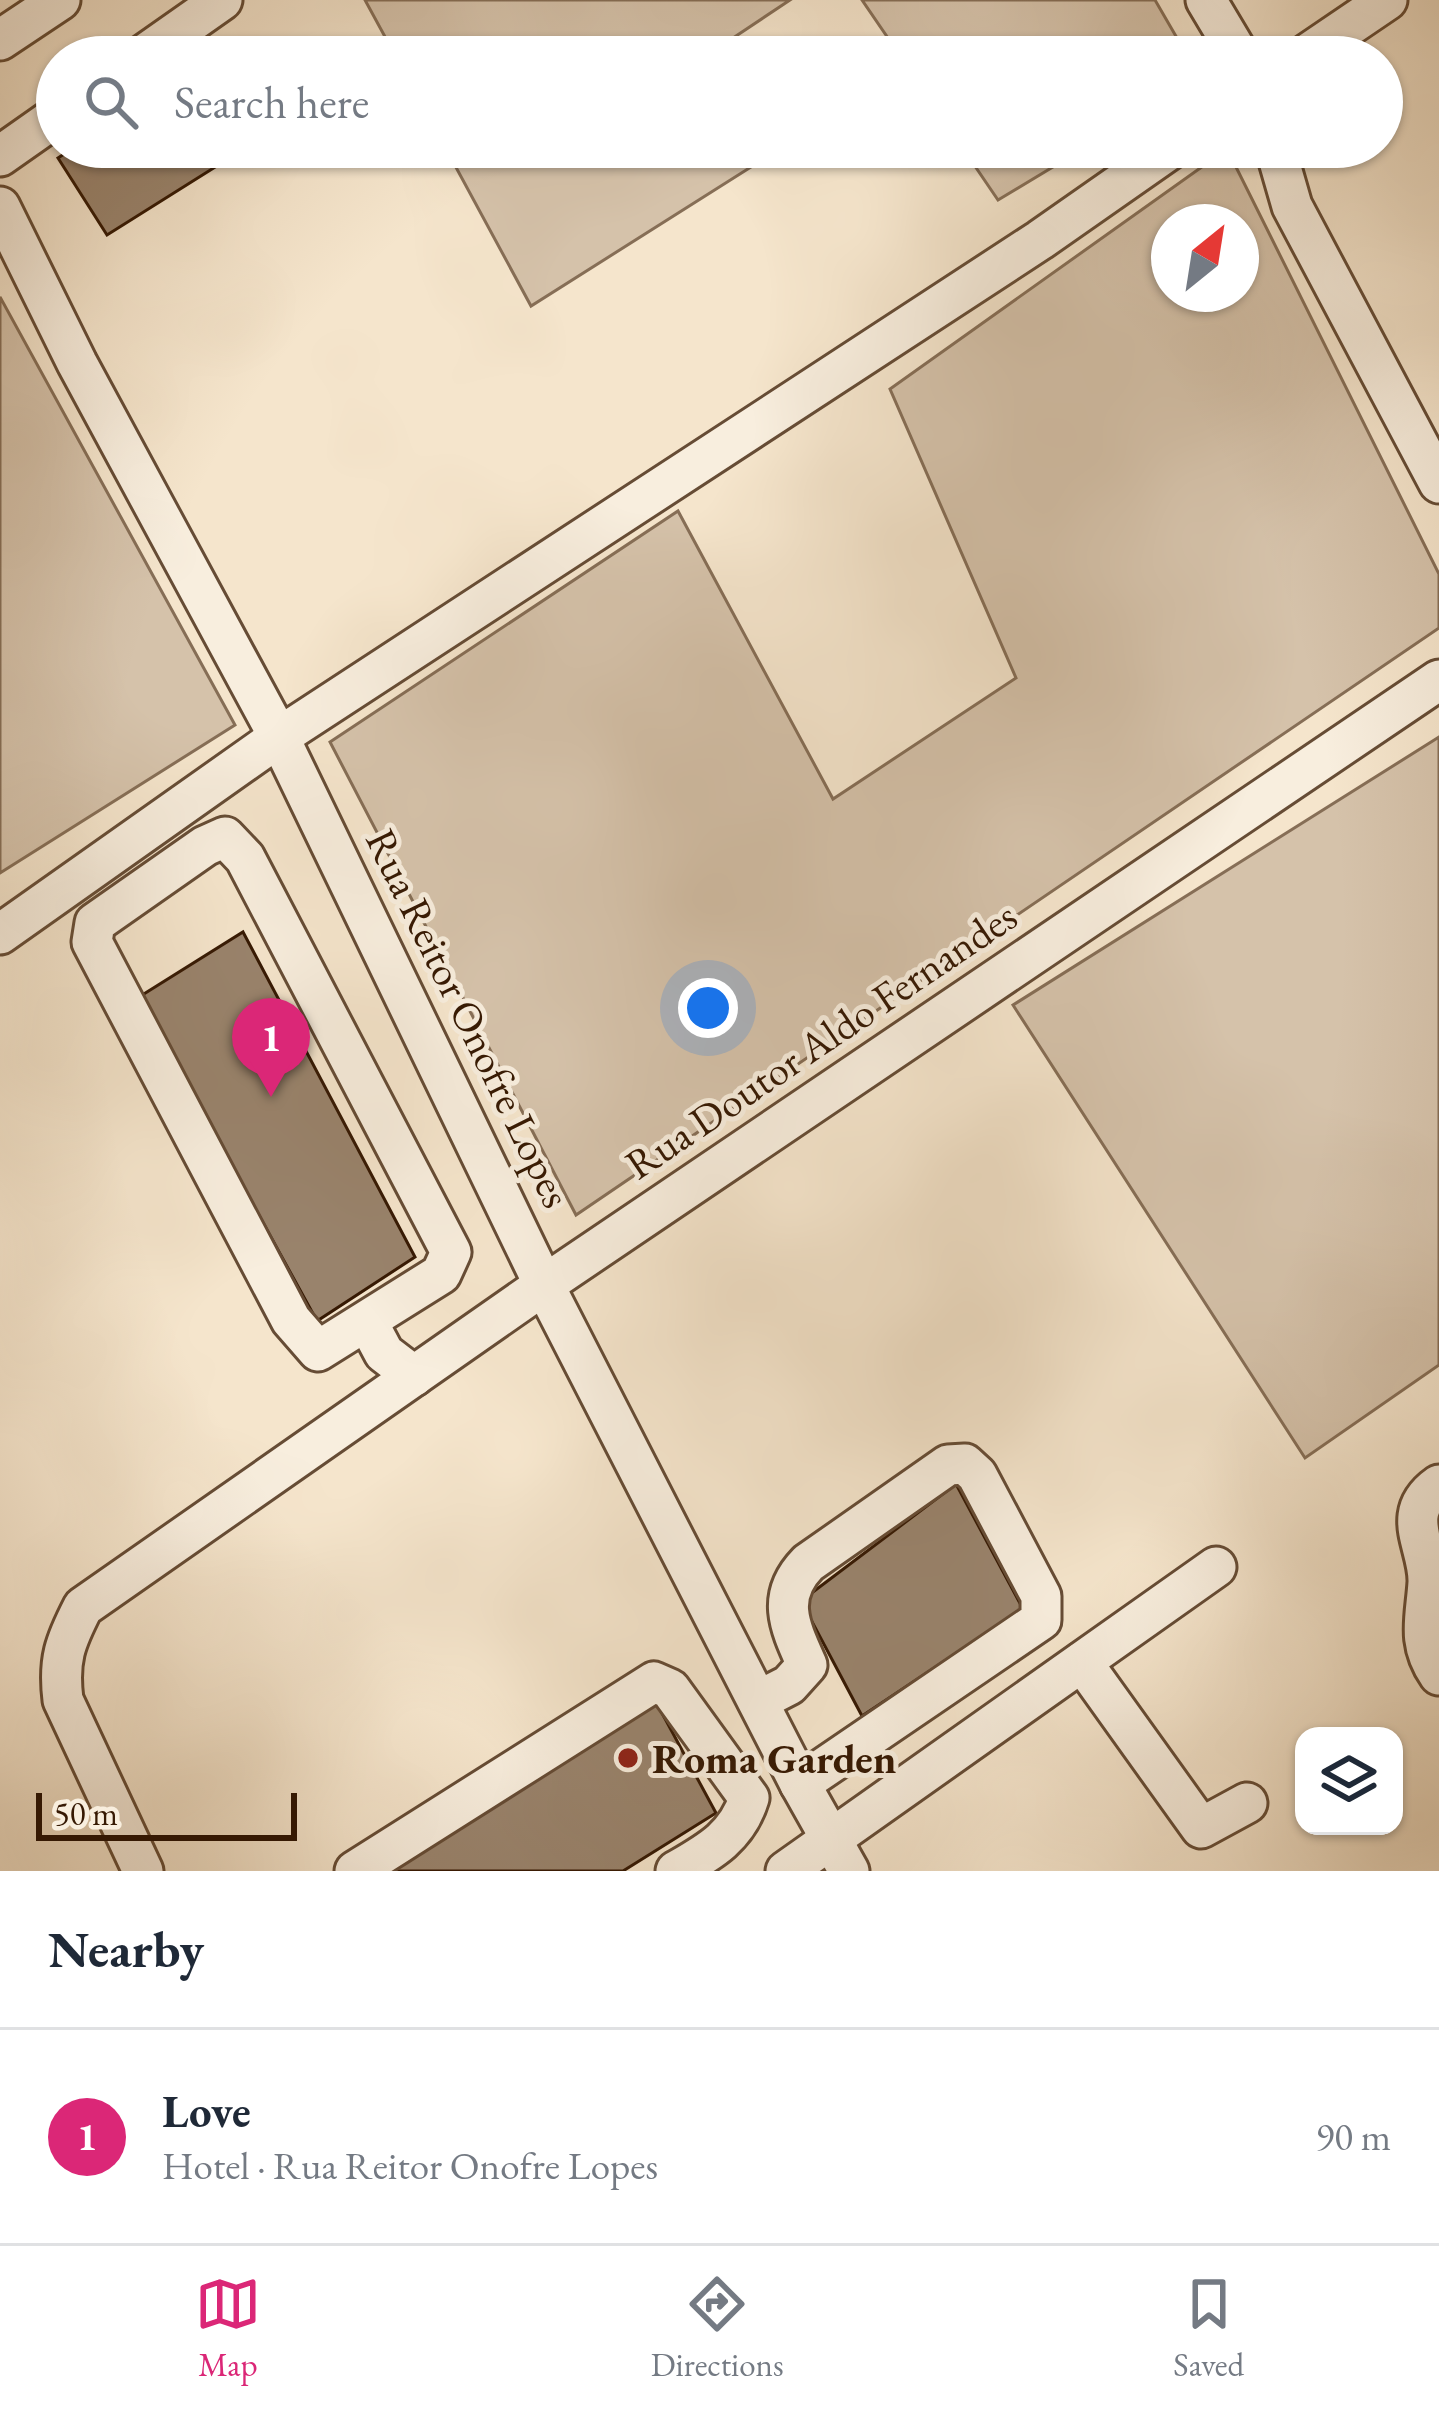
<!DOCTYPE html>
<html lang="en">
<head>
<meta charset="utf-8">
<style>
  body { margin:0; font-family:"EB Garamond",serif; background:#f6f6f7; color:#1f2937 }
  .controls { position:absolute; right:36px; bottom:36px; display:grid; overflow:hidden; border-radius:24px; box-shadow:0 3px 9px #0004 }
  .controls button { width:108px; height:108px; display:grid; place-items:center; padding:0; border:0; border-bottom:3px solid #e0e1e3; background:#fff; color:#1f2937; font:60px sans-serif }
  .compass { position:absolute; left:1151px; top:204px; width:108px; height:108px; border-radius:50%; background:#fff; box-shadow:0 3px 9px #0004; rotate:30deg }
  .scale { position:absolute; left:36px; bottom:30px; width:261px; box-sizing:border-box; padding-left:12px; border:6px solid #361903; border-top:0; font-size:33px; line-height:42px; white-space:nowrap; color:#361903; -webkit-text-stroke:9px #f8eede; paint-order:stroke }
  .you { position:absolute; left:708px; top:1008px; width:42px; height:42px; margin:-30px; border:9px solid #fff; border-radius:50%; background:#1a73e8; box-shadow:0 0 0 18px #1a73e833 }
  .badge { display:grid; place-items:center; width:78px; height:78px; border-radius:50%; background:#db2777; color:#fff; font-size:39px; font-weight:700 }
  .pin { position:absolute; translate:-50% -99px; filter:drop-shadow(0 3px 6px #0008) }
  .pin::after { content:''; position:absolute; top:63px; width:42px; height:36px; background:inherit; clip-path:polygon(0 0,100% 0,50% 100%) }
  .list { margin:0; padding:0; list-style:none }
  h2 { display:flex; justify-content:space-between; align-items:center; height:156px; margin:0; padding:0 48px; font-size:51px }
  h2 small { font-size:39px; font-weight:400; color:#747a83 }
  .list li { display:grid; grid-template-columns:78px 1fr auto; gap:36px; align-items:center; box-sizing:border-box; height:216px; padding:0 48px; border-top:3px solid #e0e1e3 }
  .list b { display:block; font-size:45px; white-space:nowrap }
  .list p { margin:0; font-size:39px; white-space:nowrap; color:#747a83 }
  .list em { font-size:39px; font-style:normal; color:#747a83 }
  .icon { flex:none; width:66px; height:66px; fill:none; stroke:currentColor; stroke-width:2; stroke-linecap:round; stroke-linejoin:round }
  .map { position:relative; flex:none; width:1439px; height:1871px; overflow:hidden }
  .search { position:absolute; background:#fff; box-shadow:0 3px 9px #0004; left:36px; right:36px; top:36px; height:132px; display:flex; align-items:center; gap:30px; box-sizing:border-box; padding:0 42px; border-radius:66px; color:#747a83; font-size:45px }
  .sheet { height:372px; background:#fff }
  nav { display:flex; justify-content:space-around; align-items:center; box-sizing:border-box; height:168px; border-top:3px solid #e0e1e3; background:#fff; font-size:33px; color:#747a83 }
  nav a { display:grid; justify-items:center; gap:6px }
  nav .on { color:#db2777 }
  .map>svg:first-child { display:block }
</style>
</head>
<body>
<div class="map">
<svg width="1439" height="1871" viewBox="0 0 1439 1871">
  <rect width="100%" height="100%" fill="#f5e5cc"/>
  <filter id="stains"><feTurbulence type="fractalNoise" baseFrequency=".00167" numOctaves="4"/><feColorMatrix values="0 0 0 0 .2 0 0 0 0 .09 0 0 0 0 .02 0 0 0 .5 -.17"/></filter>
  <radialGradient id="worn" r=".72"><stop offset=".6" stop-color="#630" stop-opacity="0"/><stop offset="1" stop-color="#630" stop-opacity=".3"/></radialGradient>
  <g fill="#d5c2aa" stroke="#866e56" stroke-width="3" fill-rule="evenodd">
    <path d="M 365,0 L 790,0 L 724,44 L 730,57 L 396,57 Z"/>
    <path d="M 862,0 L 1155,0 L 1188,57 L 901,57 Z"/>
    <path d="M 445,147 L 776,147 L 778,150 L 531,306 Z"/>
    <path d="M 962,147 L 1086,147 L 998,200 Z"/>
    <path d="M 1227,149 L 1439,574 L 1439,628 L 576,1215 L 330,742 L 678,511 L 833,799 L 1016,678 L 890,389 ZM 1169,222 L 1241,222 L 1241,294 L 1169,294 Z"/>
    <path d="M 0,297 L 235,725 L 0,873 Z"/>
    <path d="M 1439,737 L 1439,1365 L 1305,1458 L 1013,1005 Z"/>
  </g>
  <g fill="#99836c" stroke="#361903" stroke-width="3">
    <path d="M 237,46 L 244,57 L 219,57 Z"/>
    <path d="M 75,147 L 247,147 L 107,235 L 58,158 Z"/>
    <path d="M 243,932 L 415,1257 L 317,1321 L 139,997 Z"/>
    <path d="M 956,1484 L 1023,1609 L 862,1716 L 801,1601 Z"/>
    <path d="M 656,1702 L 716,1813 L 623,1871 L 390,1871 Z"/>
  </g>
  <g fill="none" stroke-linecap="round" stroke-linejoin="round">
    <defs>
      <g id="minor">
        <path d="M 1206,0 L 1240,57"/>
        <path d="M 0,40 L 60,0"/>
        <path d="M 141,57 L 222,0"/>
        <path d="M 1303,57 L 1387,0"/>
        <path d="M 1275,147 L 1292,206 L 1439,483"/>
        <path d="M 0,156 L 57,116"/>
        <path d="M 0,207 L 77,363 L 279,737 L 544,1285 L 800,1784 L 849,1871"/>
        <path d="M 225,837 L 245,858 L 451,1252 L 441,1274 L 318,1351 L 291,1320 L 92,942 L 95,923 L 205,846 Z"/>
        <path d="M 0,934 L 279,737 L 1040,240 L 1173,147"/>
        <path d="M 368,1323 L 384,1353 L 414,1376"/>
        <path d="M 1439,1485 C 1398,1514 1429,1546 1428,1582 C 1426,1617 1416,1642 1439,1675"/>
        <path d="M 1082,1662 L 1201,1828 L 1247,1803"/>
        <path d="M 758,1701 L 789,1685 L 807,1665 C 790,1627 775,1597 808,1563 L 948,1465 L 965,1464 L 977,1475 L 1041,1596 L 1041,1620 L 800,1784"/>
        <path d="M 143,1871 L 63,1700 C 58,1660 65,1642 83,1607 L 544,1285 L 1439,680"/>
        <path d="M 355,1871 L 654,1682 L 670,1689 L 749,1798 C 737,1837 709,1852 676,1871"/>
        <path d="M 786,1871 L 1216,1567"/>
      </g>
    </defs>
    <use href="#minor" stroke="#664c35" stroke-width="45"/>
    <use href="#minor" stroke="#f8eede" stroke-width="39"/>
  </g>
  <circle fill="#8f2418" stroke="#f8eede" stroke-width="4.5" cx="628" cy="1758" r="12"/>
  <g text-anchor="middle" dominant-baseline="central" stroke-width="10" stroke-linejoin="round" paint-order="stroke">
    <g font-size="42" fill="#361903" stroke="#f8eede">
      <text transform="translate(469 1018) rotate(64)">Rua Reitor Onofre Lopes</text>
      <text transform="translate(821 1040) rotate(-34)">Rua Doutor Aldo Fernandes</text>
    </g>
    <g font-size="42" font-weight="bold" fill="#361903" stroke="#f8eede" text-anchor="start">
      <text x="652" y="1758">Roma Garden</text>
    </g>
  </g>
  <rect width="100%" height="100%" filter="url(#stains)"/>
  <rect width="100%" height="100%" fill="url(#worn)"/>
</svg>
<div class="controls">
<button><svg class="icon" aria-label="layers" viewBox="0 0 24 24"><path d="M12 4l9 5-9 5-9-5zM3 14l9 5 9-5"/></svg></button>
</div>
<svg class="compass" viewBox="-18 -18 36 36"><path d="M0-13l5 13h-10z" fill="#e53935"/><path d="M0 13l5-13h-10z" fill="#747a83"/></svg>
<div class="scale">50 m</div>
<div class="you"></div>
<div class="pin badge" style="left:271px;top:1097px">1</div>
<div class="search"><svg class="icon" aria-label="search" viewBox="0 0 24 24"><circle cx="10" cy="10" r="6"/><path d="M15 15l6 6"/></svg>Search here</div>
</div>
<section class="sheet">
<h2>Nearby<small></small></h2>
<ul class="list">
<li><span class="badge">1</span><div><b>Love</b><p>Hotel · Rua Reitor Onofre Lopes</p></div><em>90 m</em></li>
</ul>
</section>
<nav>
<a class="on"><svg class="icon" aria-label="map" viewBox="0 0 24 24"><path d="M3 6l6-2 6 2 6-2v14l-6 2-6-2-6 2zM9 4v14M15 6v14"/></svg>Map</a>
<a><svg class="icon" aria-label="directions" viewBox="0 0 24 24"><path d="M12 3l9 9-9 9-9-9zM9 14v-3h6M13 9l2 2-2 2"/></svg>Directions</a>
<a><svg class="icon" aria-label="saved" viewBox="0 0 24 24"><path d="M7 4h10v16l-5-4-5 4z"/></svg>Saved</a>
</nav>
</body>
</html>
